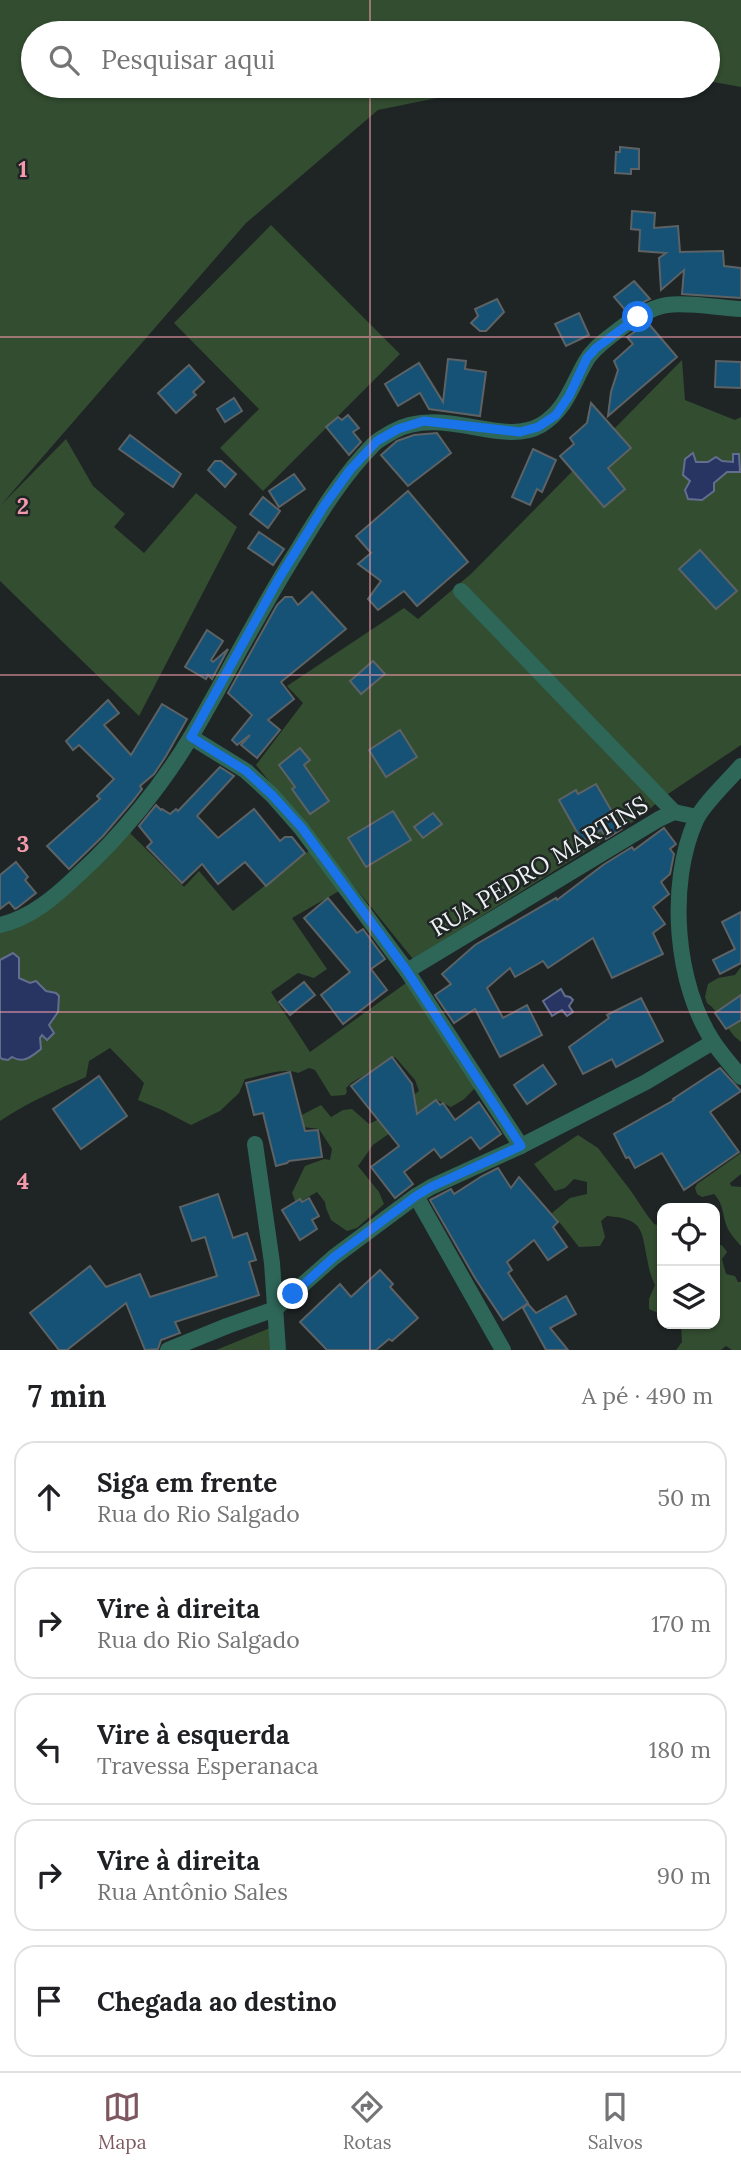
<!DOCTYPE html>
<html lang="pt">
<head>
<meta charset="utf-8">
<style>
  body { margin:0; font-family:Lora,serif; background:#f6f6f6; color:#202124 }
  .controls { position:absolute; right:21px; bottom:21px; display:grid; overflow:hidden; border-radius:14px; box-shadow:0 2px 5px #0004 }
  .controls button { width:63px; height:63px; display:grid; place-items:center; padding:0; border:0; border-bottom:2px solid #e0e0e0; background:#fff; color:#202124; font:35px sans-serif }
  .stop { position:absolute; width:21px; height:21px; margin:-16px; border:5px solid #1a73e8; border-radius:50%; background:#fff }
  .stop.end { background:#1a73e8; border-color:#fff; box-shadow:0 2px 7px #0008 }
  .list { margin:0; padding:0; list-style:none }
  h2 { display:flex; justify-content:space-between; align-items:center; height:91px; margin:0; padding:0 28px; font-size:30px }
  h2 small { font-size:23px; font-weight:400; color:#757577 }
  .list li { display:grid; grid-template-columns:46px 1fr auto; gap:21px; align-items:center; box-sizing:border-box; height:112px; margin:0 14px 14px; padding:0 14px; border:2px solid #e0e0e0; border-radius:21px }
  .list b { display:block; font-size:26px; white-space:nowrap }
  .list p { margin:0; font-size:23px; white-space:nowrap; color:#757577 }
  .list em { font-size:23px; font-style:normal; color:#757577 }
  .icon { flex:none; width:38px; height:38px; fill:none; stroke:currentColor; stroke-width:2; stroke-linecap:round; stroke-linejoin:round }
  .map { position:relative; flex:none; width:741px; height:1350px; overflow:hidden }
  .search { position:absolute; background:#fff; box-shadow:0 2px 5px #0004; left:21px; right:21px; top:21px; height:77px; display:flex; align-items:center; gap:18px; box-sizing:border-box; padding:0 24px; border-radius:38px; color:#757577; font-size:26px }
  .sheet { height:721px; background:#fff }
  nav { display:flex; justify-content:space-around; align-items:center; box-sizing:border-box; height:98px; border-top:2px solid #e0e0e0; background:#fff; font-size:19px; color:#757577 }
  nav a { display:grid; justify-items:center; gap:4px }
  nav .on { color:#7f5761 }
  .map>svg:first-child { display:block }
</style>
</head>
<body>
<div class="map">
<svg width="741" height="1350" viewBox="0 0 741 1350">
  <rect width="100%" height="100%" fill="#1f2425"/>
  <g fill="#334d31">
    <path d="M 0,0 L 741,0 L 741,87 L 708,81 L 708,33 L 33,33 L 33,86 L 496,86 L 378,110 L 246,223 L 1,505 L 66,439 L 93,486 L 125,514 L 114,527 L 144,553 L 196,493 L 237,527 L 139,716 L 0,581 Z"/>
    <path d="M 271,225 L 400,354 L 263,491 L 220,448 L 259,409 L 174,323 Z"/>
    <path d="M 682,360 L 685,400 L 735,420 L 741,417 L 741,745 L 668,794 L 636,820 L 413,959 L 256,765 L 303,703 L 287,686 L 404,608 L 418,619 L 472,573 Z"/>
    <path d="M 128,831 L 184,887 L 199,871 L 233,911 L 310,850 L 341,890 L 292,918 L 327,969 L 314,978 L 298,973 L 271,992 L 310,1052 L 406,983 L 476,1087 L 463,1100 L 451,1107 L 437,1100 L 373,1145 L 358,1166 L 379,1192 L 384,1204 L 357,1228 L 347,1231 L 331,1220 L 326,1208 L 325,1202 L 317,1192 L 303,1200 L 295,1201 L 292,1193 L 305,1166 L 324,1159 L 330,1160 L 332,1149 L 319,1129 L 303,1127 L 298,1117 L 321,1105 L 331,1117 L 343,1110 L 352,1109 L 369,1124 L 379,1119 L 419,1091 L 415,1080 L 395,1057 L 351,1083 L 346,1088 L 347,1092 L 345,1095 L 331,1096 L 315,1070 L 309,1068 L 298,1073 C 283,1067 261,1076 245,1079 L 239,1093 L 220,1111 L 191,1125 L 162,1110 L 138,1100 L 144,1083 L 110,1048 L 89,1061 L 86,1077 C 56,1090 27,1103 0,1121 L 0,930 Z"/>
    <path d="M 741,967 L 741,1042 L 734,1036 L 712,1007 L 707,1003 L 705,997 L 708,984 L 718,978 L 735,975 Z"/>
    <path d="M 578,1135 L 598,1148 L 631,1191 L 647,1215 L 654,1224 L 662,1226 L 662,1315 L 649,1309 L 649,1299 L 655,1285 C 652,1278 649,1271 648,1263 C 641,1232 646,1219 607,1216 L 601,1221 L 605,1237 L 600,1246 L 579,1247 L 552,1213 L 570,1198 L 587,1194 L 587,1182 L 574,1179 L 565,1188 L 555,1191 L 534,1164 Z"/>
    <path d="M 741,1153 L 741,1174 L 730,1183 L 731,1186 L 741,1187 L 741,1246 C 736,1240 730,1234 727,1227 C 722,1215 724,1204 714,1194 L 702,1197 L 697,1194 L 695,1188 L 697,1184 Z"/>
    <path d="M 715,1244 L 716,1246 L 722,1245 L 727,1252 L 722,1259 L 726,1274 L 735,1276 L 738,1282 L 741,1282 L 741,1350 L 732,1350 L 726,1346 L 721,1350 L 676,1350 L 682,1342 L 681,1324 L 715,1324 Z"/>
    <path d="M 270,1328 L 272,1350 L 216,1350 Z"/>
  </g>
  <g fill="#283462" stroke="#636d8e" stroke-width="2">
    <path d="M 693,453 L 696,462 L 708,462 L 716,457 L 722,461 L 733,462 L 733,454 L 739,454 L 740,472 L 727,472 L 714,483 L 714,491 L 702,500 L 688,499 L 685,490 L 690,481 L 683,475 L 685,459 Z"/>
    <path d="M 13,953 L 19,958 L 19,978 L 30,983 L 36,981 L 46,991 L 56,993 L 59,996 L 58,1012 L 49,1025 L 54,1033 L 47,1040 L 42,1035 L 40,1038 L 41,1049 C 32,1056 24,1064 12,1057 L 8,1060 L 2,1059 L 0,1057 L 0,960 Z"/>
    <path d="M 561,989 L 565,996 L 570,997 L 573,1000 L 569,1006 L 573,1012 L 567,1016 L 562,1010 L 552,1016 L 543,1001 Z"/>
  </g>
  <g fill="#155275" stroke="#5d6265" stroke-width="2">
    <path d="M 620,147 L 639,149 L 639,169 L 631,169 L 631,174 L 615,173 L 616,152 L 620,152 Z"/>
    <path d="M 632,211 L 655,213 L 654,228 L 678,226 L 680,252 L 723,251 L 724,266 L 741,268 L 741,298 L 682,294 L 684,270 L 661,290 L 659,258 L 666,253 L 639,251 L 640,230 L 631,229 Z"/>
    <path d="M 634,281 L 650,299 L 626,311 L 614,297 Z"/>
    <path d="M 497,299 L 504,312 L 486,331 L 480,331 L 471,323 L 478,316 L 475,309 Z"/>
    <path d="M 579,313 L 589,335 L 566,346 L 555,324 Z"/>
    <path d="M 648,323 L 677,357 L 608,416 L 611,392 L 618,370 L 614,361 L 633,344 L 627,337 Z"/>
    <path d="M 448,359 L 466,361 L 465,369 L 486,372 L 480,416 L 429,409 L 420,393 L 398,406 L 385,384 L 419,363 L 443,402 Z"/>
    <path d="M 716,361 L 741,362 L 741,388 L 715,387 Z"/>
    <path d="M 189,365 L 204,382 L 193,392 L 196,395 L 176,413 L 158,393 Z"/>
    <path d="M 234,398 L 242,411 L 225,422 L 217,409 Z"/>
    <path d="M 591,403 L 631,448 L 608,468 L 625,489 L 604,507 L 560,456 L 574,444 L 570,438 L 587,423 Z"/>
    <path d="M 348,415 L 359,428 L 353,432 L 361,442 L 349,455 L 326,427 L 338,417 L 342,420 Z"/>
    <path d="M 437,433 L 451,453 L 408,486 L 381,455 L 397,441 L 414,435 Z"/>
    <path d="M 130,435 L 181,474 L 173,487 L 119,449 Z"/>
    <path d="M 533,449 L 556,460 L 542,492 L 537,489 L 530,505 L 512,497 Z"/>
    <path d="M 215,461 L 221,461 L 236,474 L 225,487 L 208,470 Z"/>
    <path d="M 294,474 L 305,489 L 279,507 L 269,491 Z"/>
    <path d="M 408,491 L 468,562 L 417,606 L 404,591 L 378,610 L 368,599 L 381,581 L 358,564 L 371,553 L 356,536 Z"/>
    <path d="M 263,497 L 280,511 L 268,528 L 250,514 Z"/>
    <path d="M 259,532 L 284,549 L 273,565 L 248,548 Z"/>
    <path d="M 700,550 L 737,591 L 716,609 L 679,569 Z"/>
    <path d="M 312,592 L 346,629 L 281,682 L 294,699 L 268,720 L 280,730 L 257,758 L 241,745 L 250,735 L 237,745 L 232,740 L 252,715 L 228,693 L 277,605 L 285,597 L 292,597 L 298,605 Z"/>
    <path d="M 207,630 L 223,641 L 211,660 L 213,662 L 228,649 L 212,679 L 208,675 L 206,679 L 185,667 Z"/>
    <path d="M 373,661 L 385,674 L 361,694 L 350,681 Z"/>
    <path d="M 108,700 L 119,713 L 104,725 L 131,755 L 162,704 L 187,719 L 166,756 L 154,774 L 140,786 L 142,789 L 132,802 L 103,836 L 69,869 L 47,846 L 100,799 L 97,796 L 114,779 L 79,745 L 73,750 L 66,741 Z"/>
    <path d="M 400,730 L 417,757 L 386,777 L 369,750 Z"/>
    <path d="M 300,748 L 310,760 L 304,765 L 329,801 L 310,814 L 292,789 L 295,787 L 279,765 Z"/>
    <path d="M 220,767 L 234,776 L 197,816 L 218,838 L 254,809 L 280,841 L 285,837 L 292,837 L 305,853 L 266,886 L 245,862 L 218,884 L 202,864 L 182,883 L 147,847 L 152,842 L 139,826 L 156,805 L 161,810 L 162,809 L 170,814 L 176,809 L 178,811 Z"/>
    <path d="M 596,784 L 622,829 L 606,839 L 601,830 L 582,841 L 559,800 L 576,790 L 578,794 Z"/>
    <path d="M 393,811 L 411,840 L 366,867 L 348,838 Z"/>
    <path d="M 433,813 L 442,824 L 423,838 L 414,827 Z"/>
    <path d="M 664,828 L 676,844 L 670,849 L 674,854 L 670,874 L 661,882 L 669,894 L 653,907 L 665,924 L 653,933 L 663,954 L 612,978 L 593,938 L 548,968 L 543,961 L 515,977 L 510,968 L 487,988 L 503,1018 L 527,1005 L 542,1035 L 500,1057 L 475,1009 L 454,1023 L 435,995 L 451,984 L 442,974 L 475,945 L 556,898 L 557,900 L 603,865 L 632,847 L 634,850 Z"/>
    <path d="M 16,862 L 28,877 L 25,880 L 36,893 L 17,908 L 15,909 L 9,902 L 0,909 L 0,875 Z"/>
    <path d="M 328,898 L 357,933 L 363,929 L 385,959 L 371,969 L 387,990 L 343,1024 L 321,995 L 350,972 L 304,918 Z"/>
    <path d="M 741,912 L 741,963 L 720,974 L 713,960 L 735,949 L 722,922 Z"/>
    <path d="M 304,982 L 315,995 L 290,1015 L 279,1002 Z"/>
    <path d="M 741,995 L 741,1020 L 726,1029 L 715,1013 Z"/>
    <path d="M 641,998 L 663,1041 L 616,1067 L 612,1059 L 583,1074 L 569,1047 L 609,1018 L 607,1015 Z"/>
    <path d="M 392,1057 L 412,1084 L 417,1114 L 436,1100 L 440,1105 L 443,1103 L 455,1120 L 479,1102 L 501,1134 L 480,1149 L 471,1137 L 441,1158 L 434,1149 L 404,1172 L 413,1184 L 395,1198 L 371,1167 L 399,1146 L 351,1086 Z"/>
    <path d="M 543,1065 L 556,1084 L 527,1104 L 514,1085 Z"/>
    <path d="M 720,1068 L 741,1091 L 710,1112 L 739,1152 L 684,1190 L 662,1153 L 635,1168 L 629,1157 L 626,1158 L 614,1134 L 674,1100 L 673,1099 Z"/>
    <path d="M 290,1072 L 305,1131 L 318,1130 L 322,1157 L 289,1161 L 287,1163 L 276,1166 L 263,1113 L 254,1115 L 246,1083 Z"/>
    <path d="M 99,1076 L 127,1116 L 81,1149 L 53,1109 Z"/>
    <path d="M 498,1168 L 511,1188 L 519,1177 L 558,1222 L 553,1227 L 567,1247 L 548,1260 L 534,1240 L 507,1262 L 512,1270 L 508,1273 L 528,1303 L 503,1320 L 475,1278 L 430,1200 L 451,1189 L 454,1194 L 482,1176 Z"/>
    <path d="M 218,1194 L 233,1238 L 247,1233 L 256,1260 L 249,1262 L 259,1295 L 175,1322 L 180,1333 L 161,1340 L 158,1349 L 145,1350 L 126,1303 L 67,1350 L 59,1350 L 30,1313 L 90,1266 L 106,1287 L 140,1274 L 150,1297 L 217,1276 L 205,1237 L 192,1241 L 180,1207 Z"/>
    <path d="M 309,1198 L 319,1216 L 312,1220 L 317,1229 L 300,1240 L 282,1210 L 300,1199 L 302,1202 Z"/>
    <path d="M 380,1270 L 393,1284 L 390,1287 L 418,1318 L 392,1341 L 389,1339 L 376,1350 L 327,1350 L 300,1322 L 340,1284 L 351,1297 Z"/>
    <path d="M 566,1296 L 576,1314 L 550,1328 L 568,1350 L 546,1350 L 523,1308 L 528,1304 L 536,1313 Z"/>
  </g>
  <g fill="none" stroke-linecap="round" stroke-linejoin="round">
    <g stroke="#2e6658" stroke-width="16">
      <path d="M 461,591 L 674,812"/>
      <path d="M 191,737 L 246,771 L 272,795 L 301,828 L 407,971 L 521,1146"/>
      <path d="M 741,766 C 729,780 703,804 696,820 C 667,884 675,985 714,1043 C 722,1055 732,1066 741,1077"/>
      <path d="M 0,925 C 31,918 56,896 79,874 C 121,836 163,784 192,735 C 228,674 259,611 297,551 C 320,513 343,475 374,444 C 379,439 386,436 392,432 C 442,404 502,448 541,425 C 566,410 572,385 586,361 C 592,350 602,343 612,335 C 627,323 647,308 667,305 C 689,302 718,308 741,309"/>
      <path d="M 407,971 L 659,819 L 674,812 L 697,817"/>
      <path d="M 255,1144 L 272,1263 L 278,1350"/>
      <path d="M 416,1196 L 503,1350"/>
      <path d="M 168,1350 L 227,1326 L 275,1309 L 334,1257 L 416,1196 L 431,1187 L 521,1146 L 646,1082 L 713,1042"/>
    </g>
  </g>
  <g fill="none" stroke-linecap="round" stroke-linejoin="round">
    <path stroke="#1a73e8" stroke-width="9" d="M 293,1294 L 334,1257 L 416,1196 L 431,1187 L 521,1146 L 407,971 L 302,828 L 272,795 L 246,771 L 191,737 L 278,580 L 324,506 L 350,470 L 377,441 L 398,429 L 424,421 L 520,432 L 538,427 L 556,415 L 569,396 L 587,358 L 596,348 L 638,317"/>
  </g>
  <path fill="none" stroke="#f39aab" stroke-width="2" stroke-opacity="0.55" d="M 370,0 L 370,33M 370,86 L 370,1350M 0,337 L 741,337M 0,675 L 741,675M 0,1012 L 741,1012"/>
  <g text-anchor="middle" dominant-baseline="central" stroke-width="5" stroke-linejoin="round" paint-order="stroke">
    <g font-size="24" fill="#eef2f3" stroke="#1f2425">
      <text transform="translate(539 866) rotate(-31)">RUA PEDRO MARTINS</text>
    </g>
  </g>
  <g font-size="23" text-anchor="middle" font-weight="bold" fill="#f39aab" stroke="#1f2425" stroke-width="5" stroke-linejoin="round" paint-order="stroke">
    <text x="23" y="177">1</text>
    <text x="23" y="514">2</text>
    <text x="23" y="852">3</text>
    <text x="23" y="1189">4</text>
  </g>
</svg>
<div class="controls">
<button><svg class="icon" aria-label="locate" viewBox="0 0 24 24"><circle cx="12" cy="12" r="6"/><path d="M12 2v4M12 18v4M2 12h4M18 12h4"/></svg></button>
<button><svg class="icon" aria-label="layers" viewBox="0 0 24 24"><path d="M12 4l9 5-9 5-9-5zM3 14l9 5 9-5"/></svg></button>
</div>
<div class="stop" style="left:638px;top:317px"></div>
<div class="stop end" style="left:293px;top:1294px"></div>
<div class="search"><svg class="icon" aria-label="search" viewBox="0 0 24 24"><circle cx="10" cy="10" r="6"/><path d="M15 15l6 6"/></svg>Pesquisar aqui</div>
</div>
<section class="sheet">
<h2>7 min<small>A pé · 490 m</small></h2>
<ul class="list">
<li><svg class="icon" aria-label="ahead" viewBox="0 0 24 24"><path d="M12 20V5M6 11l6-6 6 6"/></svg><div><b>Siga em frente</b><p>Rua do Rio Salgado</p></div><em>50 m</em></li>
<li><svg class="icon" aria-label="right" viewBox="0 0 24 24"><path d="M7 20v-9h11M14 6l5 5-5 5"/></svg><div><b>Vire à direita</b><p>Rua do Rio Salgado</p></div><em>170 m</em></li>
<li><svg class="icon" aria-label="left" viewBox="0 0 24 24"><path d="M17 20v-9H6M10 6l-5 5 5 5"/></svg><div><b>Vire à esquerda</b><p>Travessa Esperanaca</p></div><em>180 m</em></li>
<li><svg class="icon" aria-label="right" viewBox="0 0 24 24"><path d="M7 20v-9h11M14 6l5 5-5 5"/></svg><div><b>Vire à direita</b><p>Rua Antônio Sales</p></div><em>90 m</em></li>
<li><svg class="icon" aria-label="arrive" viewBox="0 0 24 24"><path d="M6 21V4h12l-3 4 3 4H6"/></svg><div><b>Chegada ao destino</b></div></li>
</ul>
</section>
<nav>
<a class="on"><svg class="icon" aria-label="map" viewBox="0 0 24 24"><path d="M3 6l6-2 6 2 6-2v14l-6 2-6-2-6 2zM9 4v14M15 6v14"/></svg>Mapa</a>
<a><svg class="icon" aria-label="directions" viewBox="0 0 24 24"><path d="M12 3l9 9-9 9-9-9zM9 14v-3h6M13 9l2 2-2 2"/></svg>Rotas</a>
<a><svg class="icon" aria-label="saved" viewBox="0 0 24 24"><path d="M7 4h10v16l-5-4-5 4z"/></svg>Salvos</a>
</nav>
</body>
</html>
